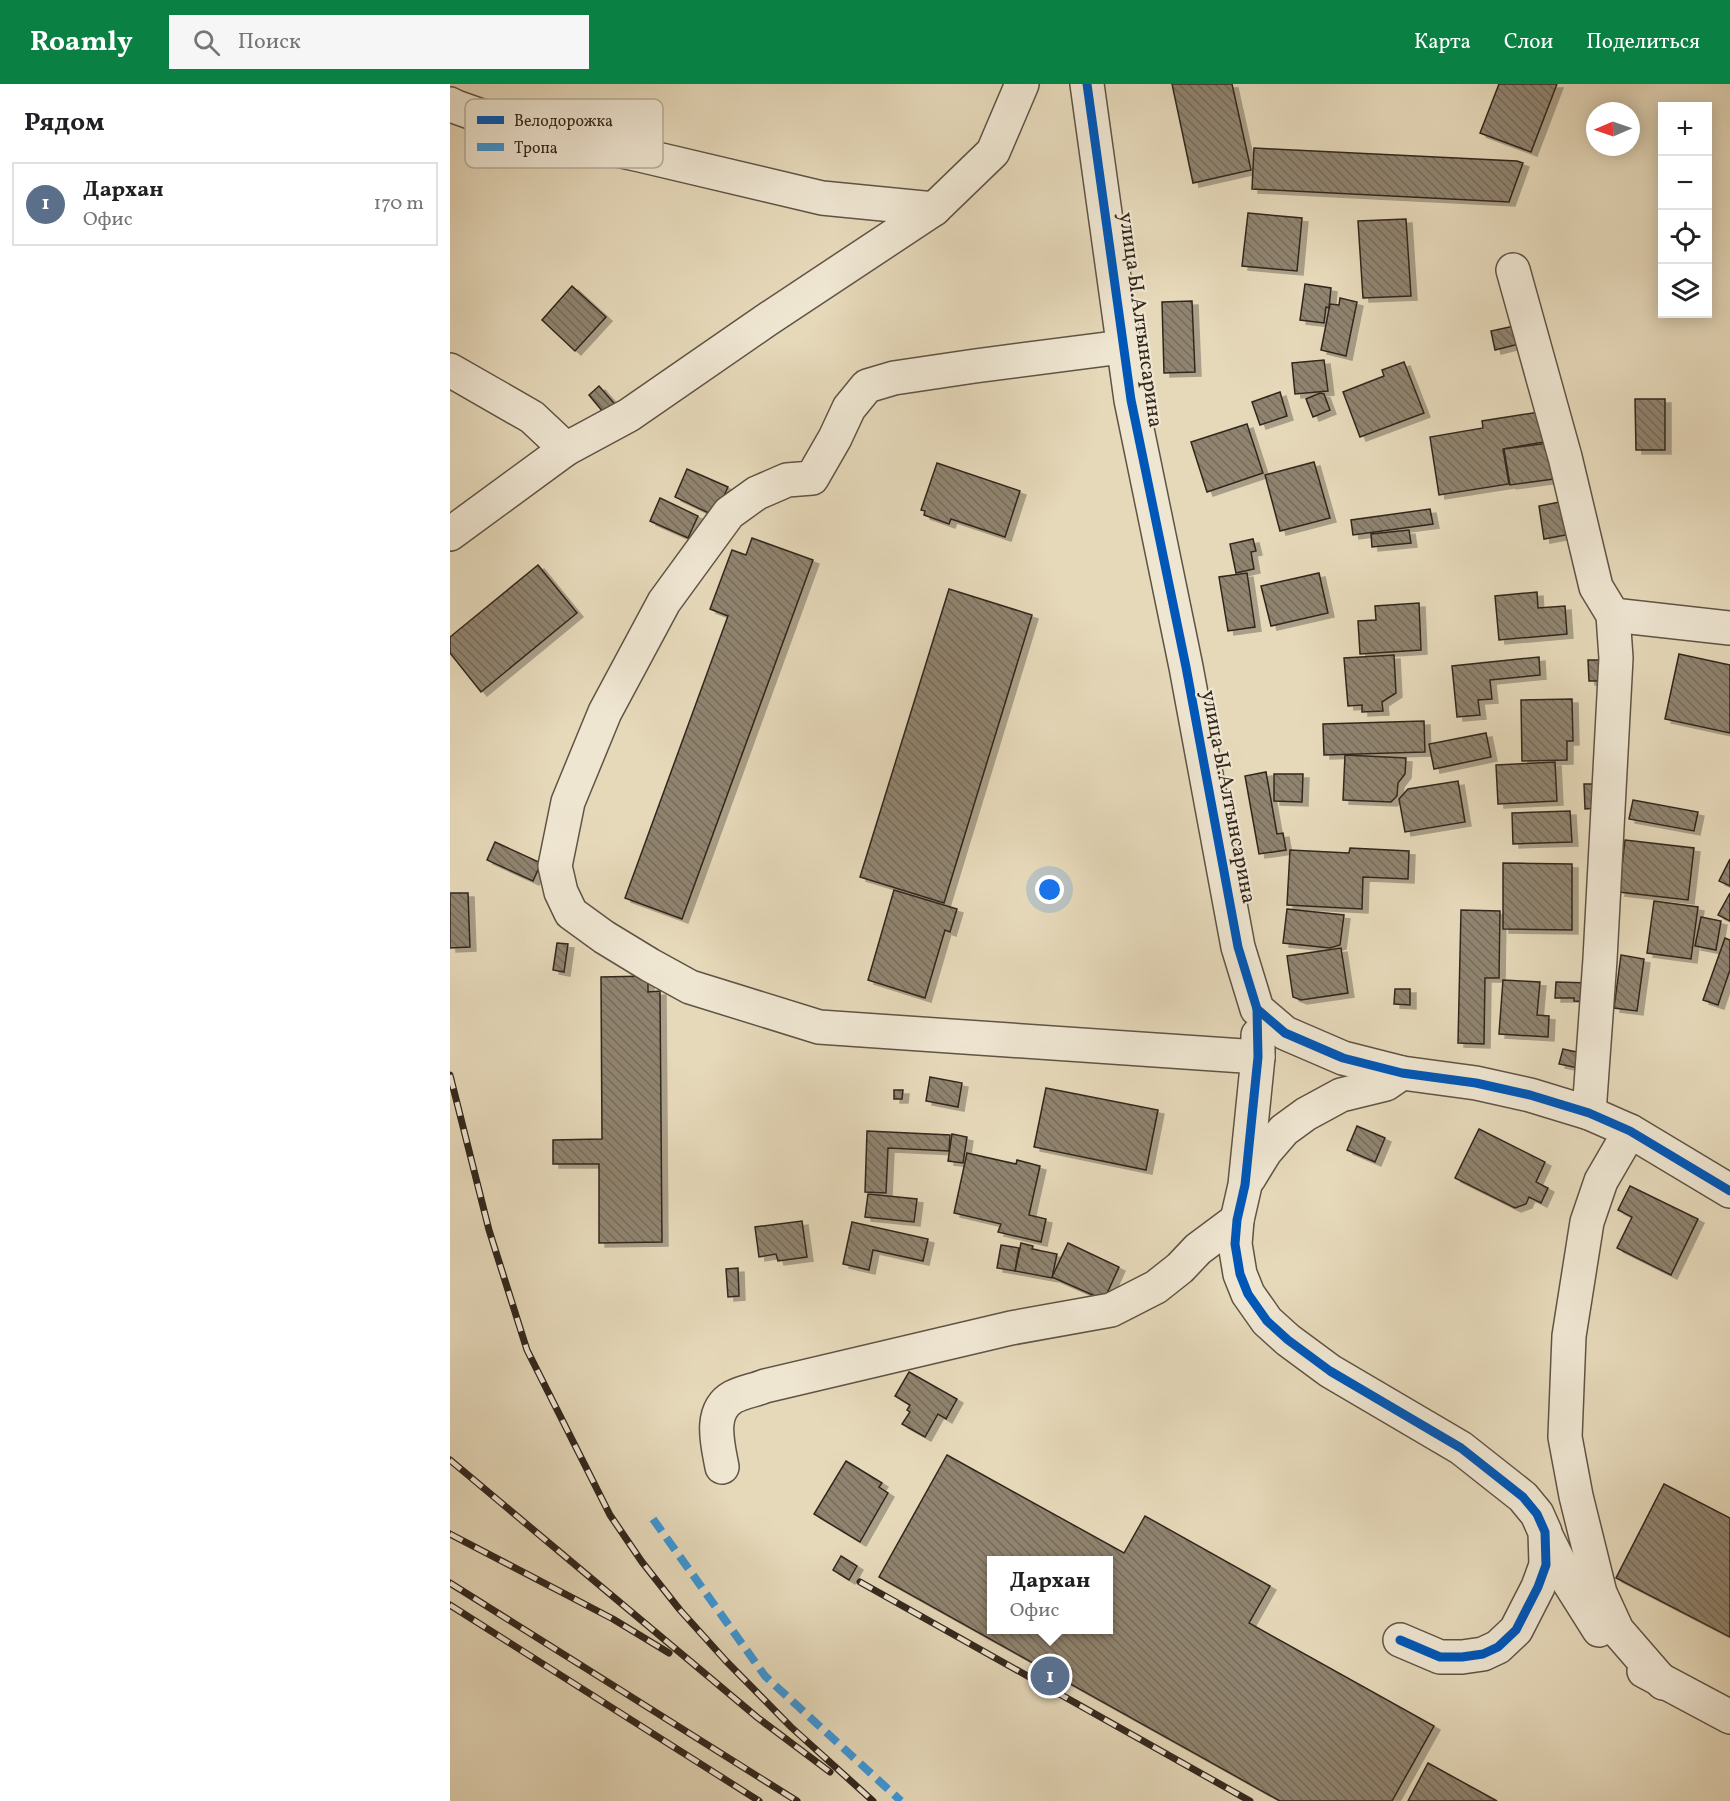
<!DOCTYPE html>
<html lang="ru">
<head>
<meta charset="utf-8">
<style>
  body { margin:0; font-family:Vollkorn,serif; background:#f6f6f6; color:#202124 }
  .controls { position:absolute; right:18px; top:18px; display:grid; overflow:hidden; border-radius:0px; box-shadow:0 3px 15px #0003 }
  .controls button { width:54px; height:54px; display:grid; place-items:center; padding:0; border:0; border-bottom:2px solid #e0e0e0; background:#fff; color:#202124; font:30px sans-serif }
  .compass { position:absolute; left:1136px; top:18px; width:54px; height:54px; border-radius:50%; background:#fff; box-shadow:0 3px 15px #0003; rotate:268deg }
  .you { position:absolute; left:600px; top:806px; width:21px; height:21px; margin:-15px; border:4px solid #fff; border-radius:50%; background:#1a73e8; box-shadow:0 0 0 9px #1a73e833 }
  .badge { display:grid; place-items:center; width:39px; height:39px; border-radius:50%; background:#0b8043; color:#fff; font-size:20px; font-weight:700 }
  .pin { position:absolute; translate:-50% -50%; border:3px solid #fff; box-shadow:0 2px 6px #0006 }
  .popup { position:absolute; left:537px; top:1472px; width:126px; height:78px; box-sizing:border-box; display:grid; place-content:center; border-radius:0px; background:#fff; filter:drop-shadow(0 2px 4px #0005); font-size:20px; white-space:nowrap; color:#757577 }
  .popup b { font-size:22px; color:#202124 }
  .popup::after { content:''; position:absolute; left:50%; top:100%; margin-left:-12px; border:12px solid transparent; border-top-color:#fff }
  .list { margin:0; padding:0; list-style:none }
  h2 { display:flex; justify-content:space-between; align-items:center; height:78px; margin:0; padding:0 24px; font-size:26px }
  h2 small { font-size:20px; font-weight:400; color:#757577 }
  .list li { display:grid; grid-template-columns:39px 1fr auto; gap:18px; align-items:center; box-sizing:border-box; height:84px; margin:0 12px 12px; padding:0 12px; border:2px solid #e0e0e0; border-radius:0px }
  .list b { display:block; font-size:22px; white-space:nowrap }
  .list p { margin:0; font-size:20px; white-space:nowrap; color:#757577 }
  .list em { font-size:20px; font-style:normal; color:#757577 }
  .icon { flex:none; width:33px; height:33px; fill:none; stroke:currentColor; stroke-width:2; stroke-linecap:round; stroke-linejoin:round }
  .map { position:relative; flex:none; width:1280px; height:1717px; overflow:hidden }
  header { display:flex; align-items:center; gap:36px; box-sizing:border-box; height:84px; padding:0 30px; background:#0b8043; color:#fff }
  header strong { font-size:28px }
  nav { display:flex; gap:33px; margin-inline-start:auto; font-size:21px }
  .search { width:420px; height:54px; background:#f6f6f6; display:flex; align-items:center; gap:15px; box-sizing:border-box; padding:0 21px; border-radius:0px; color:#757577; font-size:22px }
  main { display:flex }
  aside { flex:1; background:#fff }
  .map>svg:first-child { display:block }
</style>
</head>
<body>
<header>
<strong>Roamly</strong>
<div class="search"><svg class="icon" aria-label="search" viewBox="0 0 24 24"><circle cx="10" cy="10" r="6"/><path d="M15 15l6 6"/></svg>Поиск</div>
<nav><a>Карта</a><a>Слои</a><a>Поделиться</a></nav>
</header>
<main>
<aside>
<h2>Рядом<small></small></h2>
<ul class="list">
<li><span class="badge" style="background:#5c6f8a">1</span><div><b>Дархан</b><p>Офис</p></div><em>170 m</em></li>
</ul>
</aside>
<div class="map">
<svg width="1280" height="1717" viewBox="0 0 1280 1717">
  <defs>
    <pattern id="building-back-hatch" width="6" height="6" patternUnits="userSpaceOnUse" patternTransform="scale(1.5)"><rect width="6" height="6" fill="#90846f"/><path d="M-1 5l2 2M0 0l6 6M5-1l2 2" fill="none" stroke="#766c5b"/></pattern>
    <filter id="shadow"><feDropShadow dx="6" dy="4" stdDeviation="0" flood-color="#0004"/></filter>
  </defs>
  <rect width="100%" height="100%" fill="#e6d9ba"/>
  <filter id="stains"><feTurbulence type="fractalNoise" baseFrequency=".00333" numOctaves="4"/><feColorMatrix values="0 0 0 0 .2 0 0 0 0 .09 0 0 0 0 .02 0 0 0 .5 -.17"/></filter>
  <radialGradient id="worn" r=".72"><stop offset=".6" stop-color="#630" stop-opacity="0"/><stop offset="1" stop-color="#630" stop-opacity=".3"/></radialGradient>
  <g fill="url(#building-back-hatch)" stroke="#32271d" stroke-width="1.5" fill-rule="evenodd" filter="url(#shadow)">
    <path d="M 722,0 L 782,0 L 801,86 L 743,99 Z"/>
    <path d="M 1049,0 L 1107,0 L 1081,68 L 1030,49 Z"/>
    <path d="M 804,64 L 1067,77 L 1073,79 L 1059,118 L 802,105 Z"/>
    <path d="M 798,129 L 852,134 L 847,187 L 792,182 Z"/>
    <path d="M 956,135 L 961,212 L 913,214 L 908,137 Z"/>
    <path d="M 855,200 L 881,204 L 879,224 L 876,223 L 874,239 L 850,236 Z"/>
    <path d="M 122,202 L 156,233 L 125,267 L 92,236 Z"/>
    <path d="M 890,214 L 907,218 L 896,272 L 871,266 L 880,220 L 889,221 Z"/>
    <path d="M 742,217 L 745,288 L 714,289 L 712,218 Z"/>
    <path d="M 1069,241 L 1073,259 L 1045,266 L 1041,247 Z"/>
    <path d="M 874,276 L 878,307 L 845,310 L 842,279 Z"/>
    <path d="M 954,278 L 974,329 L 910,353 L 893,308 L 934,292 L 932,286 Z"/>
    <path d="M 149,302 L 169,325 L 158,334 L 139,311 Z"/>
    <path d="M 830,308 L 837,332 L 810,341 L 802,318 Z"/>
    <path d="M 870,309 L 874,310 L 880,326 L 863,333 L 856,315 Z"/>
    <path d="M 1185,315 L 1215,315 L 1215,366 L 1186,366 Z"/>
    <path d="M 1089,328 L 1094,358 L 1053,365 L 1059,400 L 989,411 L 980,353 L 1033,344 L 1032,337 Z"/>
    <path d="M 797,340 L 813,389 L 757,408 L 741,358 Z"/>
    <path d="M 1106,358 L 1111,394 L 1060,401 L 1054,365 Z"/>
    <path d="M 864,378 L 880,434 L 830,447 L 815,391 Z"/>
    <path d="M 487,379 L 570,407 L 555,453 L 501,435 L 499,440 L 474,431 L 475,427 L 471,426 Z"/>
    <path d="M 237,385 L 278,403 L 265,432 L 225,413 Z"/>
    <path d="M 210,414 L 248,432 L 238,454 L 200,437 Z"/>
    <path d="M 1115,417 L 1121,450 L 1094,455 L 1089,422 Z"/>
    <path d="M 980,425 L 983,440 L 903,451 L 901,436 Z"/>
    <path d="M 959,446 L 961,459 L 922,463 L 921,450 Z"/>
    <path d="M 302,454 L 363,476 L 232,835 L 175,814 L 278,532 L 260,525 L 282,466 L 296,471 Z"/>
    <path d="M 803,455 L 806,467 L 801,468 L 804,485 L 786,489 L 780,460 Z"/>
    <path d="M 88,481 L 127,529 L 31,608 L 0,569 L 0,553 Z"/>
    <path d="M 797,489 L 805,543 L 778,547 L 769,493 Z"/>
    <path d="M 869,489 L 878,529 L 821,542 L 811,502 Z"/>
    <path d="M 499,505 L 582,531 L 494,819 L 410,793 Z"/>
    <path d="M 1087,508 L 1088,524 L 1115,522 L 1117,550 L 1049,556 L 1045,512 Z"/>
    <path d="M 969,519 L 971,566 L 910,570 L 908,537 L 926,536 L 925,522 Z"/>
    <path d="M 1229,570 L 1280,581 L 1280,649 L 1215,635 Z"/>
    <path d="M 944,571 L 946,609 L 932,618 L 933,627 L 912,628 L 912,621 L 898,622 L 894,574 Z"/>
    <path d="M 1089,573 L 1090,591 L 1040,596 L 1042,615 L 1028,616 L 1030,631 L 1007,633 L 1002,582 Z"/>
    <path d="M 1138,576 L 1155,576 L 1155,597 L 1139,597 Z"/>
    <path d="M 1122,615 L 1123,657 L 1117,657 L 1117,676 L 1072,677 L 1071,616 Z"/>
    <path d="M 974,637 L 975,668 L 874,671 L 873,640 Z"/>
    <path d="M 1036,649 L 1041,673 L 984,685 L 979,660 Z"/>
    <path d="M 895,671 L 956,674 L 955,690 L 948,699 L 947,712 L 941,718 L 893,716 Z"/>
    <path d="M 1105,678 L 1107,717 L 1048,720 L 1046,681 Z"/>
    <path d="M 816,688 L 827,750 L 833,749 L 836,766 L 809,770 L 795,692 Z"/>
    <path d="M 824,690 L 853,690 L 852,718 L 824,717 Z"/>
    <path d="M 1008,697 L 1015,738 L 955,748 L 949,715 L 958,705 Z"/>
    <path d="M 1134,700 L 1146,700 L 1147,724 L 1135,725 Z"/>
    <path d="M 1183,716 L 1248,728 L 1244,747 L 1179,735 Z"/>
    <path d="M 1120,727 L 1122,758 L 1063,760 L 1062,729 Z"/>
    <path d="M 1175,756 L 1244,764 L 1238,816 L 1169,808 Z"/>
    <path d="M 45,758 L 91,779 L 83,797 L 37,776 Z"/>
    <path d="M 900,764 L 959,767 L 958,795 L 913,793 L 912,825 L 837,821 L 840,766 L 899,769 Z"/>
    <path d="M 1280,775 L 1280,802 L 1269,797 Z"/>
    <path d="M 1053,779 L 1122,780 L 1122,846 L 1053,845 Z"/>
    <path d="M 444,806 L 507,825 L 500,848 L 495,846 L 475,914 L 418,896 Z"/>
    <path d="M 0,809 L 18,809 L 20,863 L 0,864 Z"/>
    <path d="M 1280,809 L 1280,837 L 1268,831 Z"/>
    <path d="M 1204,817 L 1248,823 L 1241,875 L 1197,869 Z"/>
    <path d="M 837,825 L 894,831 L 890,861 L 880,864 L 833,859 Z"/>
    <path d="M 1011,826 L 1050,827 L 1049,894 L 1035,894 L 1034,960 L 1008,959 Z"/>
    <path d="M 1251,833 L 1271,837 L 1266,866 L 1245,862 Z"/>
    <path d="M 1275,854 L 1280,856 L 1280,886 L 1268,921 L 1253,916 Z"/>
    <path d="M 107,859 L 118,860 L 114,888 L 103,886 Z"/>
    <path d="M 891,864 L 898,909 L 851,916 L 843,913 L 837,872 Z"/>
    <path d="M 1171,871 L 1194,875 L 1187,927 L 1164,924 Z"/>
    <path d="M 198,892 L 198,908 L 210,907 L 212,1158 L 149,1159 L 149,1080 L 103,1080 L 103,1056 L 152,1055 L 151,893 Z"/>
    <path d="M 1053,896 L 1090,898 L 1087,931 L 1099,932 L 1098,953 L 1049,950 Z"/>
    <path d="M 1106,898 L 1141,899 L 1140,918 L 1124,917 L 1124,914 L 1105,914 Z"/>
    <path d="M 945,905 L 960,905 L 960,921 L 944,920 Z"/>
    <path d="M 1113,965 L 1136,970 L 1133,985 L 1109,980 Z"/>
    <path d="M 480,993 L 512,999 L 508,1023 L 476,1017 Z"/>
    <path d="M 596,1004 L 708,1026 L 696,1086 L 584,1063 Z"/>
    <path d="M 444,1006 L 453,1006 L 452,1015 L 444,1015 Z"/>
    <path d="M 907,1042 L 935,1054 L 925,1078 L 897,1066 Z"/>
    <path d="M 1029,1045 L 1095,1078 L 1086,1098 L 1098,1104 L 1091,1119 L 1079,1113 L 1076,1120 L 1065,1124 L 1005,1094 Z"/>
    <path d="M 417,1047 L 500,1051 L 499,1067 L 438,1064 L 436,1109 L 415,1108 Z"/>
    <path d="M 502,1050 L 517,1053 L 513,1079 L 498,1077 Z"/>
    <path d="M 517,1069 L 566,1080 L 567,1076 L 590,1082 L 579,1131 L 596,1135 L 591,1158 L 548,1148 L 551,1140 L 504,1129 Z"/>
    <path d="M 1180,1102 L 1248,1135 L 1221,1191 L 1167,1164 L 1182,1133 L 1168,1126 Z"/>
    <path d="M 418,1110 L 467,1115 L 464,1138 L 415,1133 Z"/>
    <path d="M 352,1137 L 357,1173 L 328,1177 L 326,1170 L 309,1173 L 305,1143 Z"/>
    <path d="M 402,1138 L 478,1155 L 473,1177 L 423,1166 L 419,1186 L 393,1180 Z"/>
    <path d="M 571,1159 L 583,1162 L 582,1165 L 607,1170 L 602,1194 L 565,1187 Z"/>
    <path d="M 618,1159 L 669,1183 L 654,1216 L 602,1193 Z"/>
    <path d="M 551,1161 L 569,1164 L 565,1187 L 547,1184 Z"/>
    <path d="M 288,1184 L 289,1212 L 278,1213 L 276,1185 Z"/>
    <path d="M 459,1288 L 507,1315 L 496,1335 L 488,1330 L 475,1353 L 452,1340 L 460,1328 L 457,1326 L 460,1321 L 445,1312 Z"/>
    <path d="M 497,1371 L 674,1469 L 695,1432 L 820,1502 L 799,1539 L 984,1642 L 942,1717 L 830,1717 L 429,1493 ZM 542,1476 L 658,1476 L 658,1546 L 542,1546 Z"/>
    <path d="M 396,1377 L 432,1399 L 429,1403 L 438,1409 L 410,1458 L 364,1430 Z"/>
    <path d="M 1214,1400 L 1280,1434 L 1280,1553 L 1166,1494 Z"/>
    <path d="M 391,1472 L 407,1482 L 399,1496 L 383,1486 Z"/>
    <path d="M 978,1679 L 1047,1717 L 958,1717 Z"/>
  </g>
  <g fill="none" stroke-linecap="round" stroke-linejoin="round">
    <defs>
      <g id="minor">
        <path d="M 637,0 L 681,316 L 736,583 L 788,863 L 807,925 L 835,949 L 893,974 L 952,989 L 1026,999 L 1080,1011 L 1139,1029 L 1180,1047 L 1280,1107"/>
        <path d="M 0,20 L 6,23 L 65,44 L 190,71 L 372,114 L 484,125"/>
        <path d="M 1063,186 L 1115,373 L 1146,503 L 1163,531 L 1166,574 L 1150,875 L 1139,1029"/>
        <path d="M 672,263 L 525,282 L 444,294 L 417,302 L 399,324 L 385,354 L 362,394 L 337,396 L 307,409 L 279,429 L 214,518 L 155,628 L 118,718 L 105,782 L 111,808 L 121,829 L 154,853 L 200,881 L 240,903 L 369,943 L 808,973"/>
        <path d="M 0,286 L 82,333 L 116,365"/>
        <path d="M 0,450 L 116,365 L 179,331 L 315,237 L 484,125 L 543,68 L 572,0"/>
        <path d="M 1163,531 L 1280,544"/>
        <path d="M 808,951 L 808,973 L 795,1101 L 787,1136 L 785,1160 L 790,1190 L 798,1210 L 817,1237 L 838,1256 L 880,1287 L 1011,1364 L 1073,1413 L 1087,1430 L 1095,1448 L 1096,1481 L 1088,1503 L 1066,1546 L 1048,1563 L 1033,1570 L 1012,1573 L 990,1573 L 950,1556"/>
        <path d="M 1180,1047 L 1151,1097 L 1137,1138 L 1119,1252 L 1115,1353 L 1126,1412 L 1150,1509 L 1167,1546 L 1213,1599"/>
        <path d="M 799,1094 L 815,1068 L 834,1046 L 856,1030 L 891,1011 L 936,1000 L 952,989"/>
        <path d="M 272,1383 C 268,1361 258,1327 283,1313 C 293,1308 305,1306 315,1302 L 561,1244 L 661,1226 L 706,1203 L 730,1184 L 748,1165 L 787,1136"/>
        <path d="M 1096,1452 L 1120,1500 L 1149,1546"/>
        <path d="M 1194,1587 L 1280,1633"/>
      </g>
    </defs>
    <use href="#minor" stroke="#5f5444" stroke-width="36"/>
    <use href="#minor" stroke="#efe6d2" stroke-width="33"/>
    <defs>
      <g id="rail">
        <path d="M 0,991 L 39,1146 L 77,1266 L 160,1431 L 192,1478 L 230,1526 L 276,1577 L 341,1643 L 423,1717"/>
        <path d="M 0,1376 L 308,1634 L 380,1688"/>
        <path d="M 0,1450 L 163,1535 L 219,1569"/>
        <path d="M 410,1498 L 800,1717"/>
        <path d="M 0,1499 L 347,1717"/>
        <path d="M 0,1521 L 309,1717"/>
      </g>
    </defs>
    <use href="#rail" stroke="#32271d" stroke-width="7"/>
    <use href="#rail" stroke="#efe6d2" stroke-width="4.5" stroke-dasharray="14" stroke-linecap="butt"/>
    <path stroke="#3d96d5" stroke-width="8" stroke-dasharray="15 8" stroke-linecap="butt" d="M 203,1435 L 315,1592 L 451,1717"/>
    <defs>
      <g id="cycleway">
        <path d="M 637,0 L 681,316 L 736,583 L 788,863 L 807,925 L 835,949 L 893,974 L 952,989 L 1026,999 L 1080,1011 L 1139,1029 L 1180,1047 L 1280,1107"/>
        <path d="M 807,925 L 808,973 L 795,1101 L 787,1136 L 785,1160 L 790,1190 L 798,1210 L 817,1237 L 838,1256 L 880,1287 L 1011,1364 L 1073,1413 L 1087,1430 L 1095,1448 L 1096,1481 L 1088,1503 L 1066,1546 L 1048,1563 L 1033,1570 L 1012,1573 L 990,1573 L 950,1556"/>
      </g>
    </defs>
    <use href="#cycleway" stroke="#efe6d2" stroke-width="13"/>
    <use href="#cycleway" stroke="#0057b8" stroke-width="9"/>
  </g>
  <g text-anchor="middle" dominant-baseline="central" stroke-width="4.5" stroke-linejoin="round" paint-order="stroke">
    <g font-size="21" fill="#32271d" stroke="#efe6d2">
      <text transform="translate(690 236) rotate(82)">улица Ы.Алтынсарина</text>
      <text transform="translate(778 713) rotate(79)">улица Ы.Алтынсарина</text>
    </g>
  </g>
  <rect x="15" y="15" width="198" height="69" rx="9" fill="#efe6d2" stroke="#b6ad9c" stroke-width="1.5"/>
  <rect x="27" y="32" width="27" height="8" fill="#0057b8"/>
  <rect x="27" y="59" width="27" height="8" fill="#3d96d5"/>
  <g font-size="16" fill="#32271d">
    <text x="64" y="42">Велодорожка</text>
    <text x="64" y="69">Тропа</text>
  </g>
  <rect width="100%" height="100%" filter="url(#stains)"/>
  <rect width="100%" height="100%" fill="url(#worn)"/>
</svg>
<div class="controls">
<button>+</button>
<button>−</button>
<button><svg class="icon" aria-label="locate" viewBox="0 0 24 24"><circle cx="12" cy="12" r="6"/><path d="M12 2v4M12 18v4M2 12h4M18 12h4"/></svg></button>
<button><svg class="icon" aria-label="layers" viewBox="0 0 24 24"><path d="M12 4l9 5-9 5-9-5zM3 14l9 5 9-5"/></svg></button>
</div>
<svg class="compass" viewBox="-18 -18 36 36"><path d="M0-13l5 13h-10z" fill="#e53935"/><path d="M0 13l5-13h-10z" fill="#757577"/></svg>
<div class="you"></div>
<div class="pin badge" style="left:600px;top:1592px;background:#5c6f8a">1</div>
<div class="popup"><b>Дархан</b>Офис</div>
</div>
</main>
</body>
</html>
